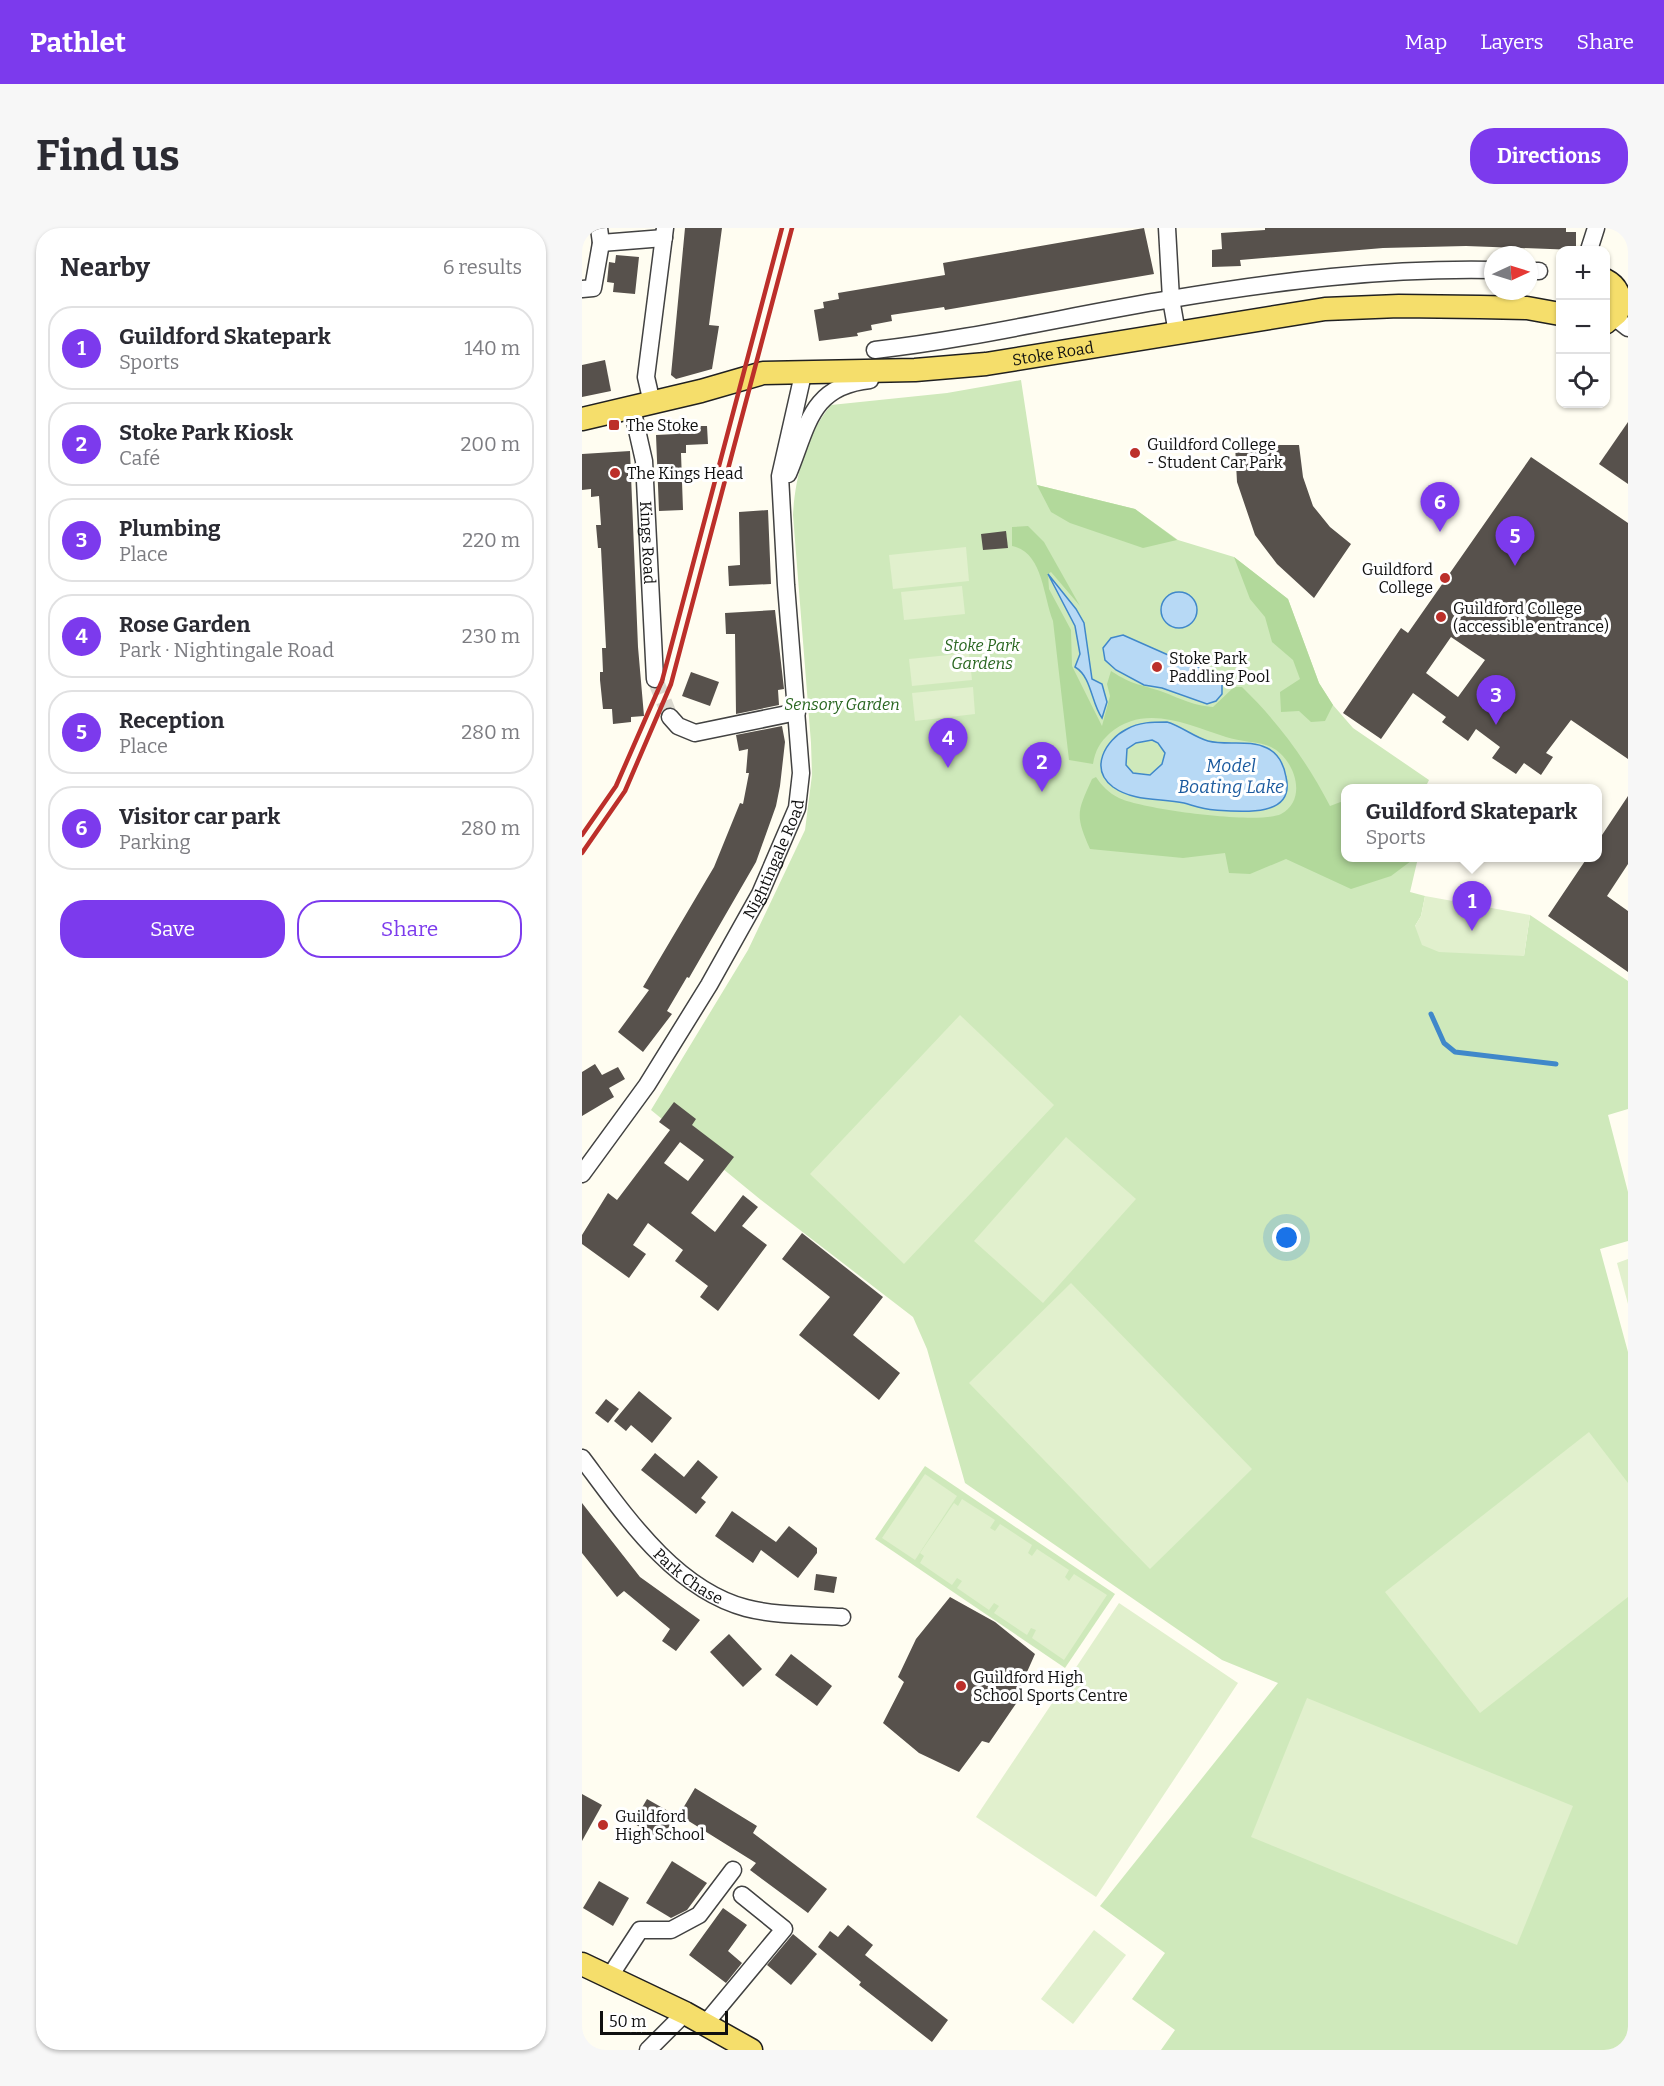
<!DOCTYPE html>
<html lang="en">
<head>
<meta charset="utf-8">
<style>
  body { margin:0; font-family:Bitter,serif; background:#f7f7f7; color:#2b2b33 }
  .controls { position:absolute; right:18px; top:18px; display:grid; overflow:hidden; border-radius:12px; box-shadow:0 2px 4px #0004 }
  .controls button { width:54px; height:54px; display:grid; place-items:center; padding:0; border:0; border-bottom:2px solid #e1e1e2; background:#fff; color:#2b2b33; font:30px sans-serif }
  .compass { position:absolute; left:902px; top:18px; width:54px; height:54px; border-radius:50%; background:#fff; box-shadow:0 2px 4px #0004; rotate:86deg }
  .scale { position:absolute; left:18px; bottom:15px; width:128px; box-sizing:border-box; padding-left:6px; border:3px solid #0f0f0f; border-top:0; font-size:16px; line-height:21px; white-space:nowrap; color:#0f0f0f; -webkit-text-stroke:4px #fff; paint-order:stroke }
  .you { position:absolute; left:705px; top:1010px; width:21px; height:21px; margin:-15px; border:4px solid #fff; border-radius:50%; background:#1a73e8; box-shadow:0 0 0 9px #1a73e833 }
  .badge { display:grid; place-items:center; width:39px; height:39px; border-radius:50%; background:#7c3aed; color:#fff; font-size:20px; font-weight:700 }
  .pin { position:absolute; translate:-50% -50px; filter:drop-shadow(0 2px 3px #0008) }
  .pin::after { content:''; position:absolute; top:32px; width:21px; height:18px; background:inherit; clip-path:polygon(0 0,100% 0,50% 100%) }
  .popup { position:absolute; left:759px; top:556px; width:261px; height:78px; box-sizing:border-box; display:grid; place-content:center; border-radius:12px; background:#fff; filter:drop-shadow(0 2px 4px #0005); font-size:20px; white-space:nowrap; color:#7c7c81 }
  .popup b { font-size:22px; color:#2b2b33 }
  .popup::after { content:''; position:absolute; left:50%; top:100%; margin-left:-12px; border:12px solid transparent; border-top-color:#fff }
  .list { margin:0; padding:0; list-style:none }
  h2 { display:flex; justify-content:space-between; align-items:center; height:78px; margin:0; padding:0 24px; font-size:26px }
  h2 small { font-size:20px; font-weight:400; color:#7c7c81 }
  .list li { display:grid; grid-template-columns:39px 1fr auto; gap:18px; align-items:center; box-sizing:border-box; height:84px; margin:0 12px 12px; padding:0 12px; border:2px solid #e1e1e2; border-radius:24px }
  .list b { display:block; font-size:22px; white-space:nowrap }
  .list p { margin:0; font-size:20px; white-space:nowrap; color:#7c7c81 }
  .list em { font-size:20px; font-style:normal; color:#7c7c81 }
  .actions { display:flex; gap:12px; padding:18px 24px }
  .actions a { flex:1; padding:14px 0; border:2px solid #7c3aed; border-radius:24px; text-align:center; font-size:21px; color:#7c3aed }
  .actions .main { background:#7c3aed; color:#fff }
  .icon { flex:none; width:33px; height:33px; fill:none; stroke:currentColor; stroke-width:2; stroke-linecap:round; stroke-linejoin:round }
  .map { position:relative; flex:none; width:1046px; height:1822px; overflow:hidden; border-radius:24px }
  header { display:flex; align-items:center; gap:36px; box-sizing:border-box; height:84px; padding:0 30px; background:#7c3aed; color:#fff }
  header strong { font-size:28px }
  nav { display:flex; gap:33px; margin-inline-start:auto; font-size:21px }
  .intro { display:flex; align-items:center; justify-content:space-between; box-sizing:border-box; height:144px; padding:0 36px }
  h1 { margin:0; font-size:42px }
  .button { padding:15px 27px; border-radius:24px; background:#7c3aed; color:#fff; font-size:21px; font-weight:700 }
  main { display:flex; gap:36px; padding:0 36px }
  aside { flex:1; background:#fff; border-radius:24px; box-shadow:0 2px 4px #0004 }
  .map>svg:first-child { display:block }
</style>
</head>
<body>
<header>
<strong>Pathlet</strong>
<nav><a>Map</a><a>Layers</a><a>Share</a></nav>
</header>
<div class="intro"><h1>Find us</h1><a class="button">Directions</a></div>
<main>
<aside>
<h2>Nearby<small>6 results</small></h2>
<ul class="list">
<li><span class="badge">1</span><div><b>Guildford Skatepark</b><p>Sports</p></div><em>140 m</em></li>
<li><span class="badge">2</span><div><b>Stoke Park Kiosk</b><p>Café</p></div><em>200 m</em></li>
<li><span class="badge">3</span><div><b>Plumbing</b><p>Place</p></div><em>220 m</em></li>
<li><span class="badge">4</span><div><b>Rose Garden</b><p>Park · Nightingale Road</p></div><em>230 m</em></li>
<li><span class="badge">5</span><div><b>Reception</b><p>Place</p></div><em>280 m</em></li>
<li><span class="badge">6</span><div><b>Visitor car park</b><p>Parking</p></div><em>280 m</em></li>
</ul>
<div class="actions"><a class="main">Save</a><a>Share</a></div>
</aside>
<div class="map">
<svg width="1046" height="1822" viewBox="0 0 1046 1822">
  <rect width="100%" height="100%" fill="#fffdf1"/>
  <g fill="#cfe9bb">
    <path d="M 439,152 L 455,257 L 553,281 L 596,312 L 652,329 L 706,371 L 737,455 L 751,477 L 771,500 L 847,552 L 843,560 L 764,560 L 764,630 L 836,630 L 828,664 L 843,668 L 839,688 L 833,698 L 942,728 L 948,687 L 1046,753 L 1046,881 L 1026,887 L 1046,964 L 1046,1013 L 1018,1021 L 1046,1124 L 1046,1822 L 579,1822 L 593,1802 L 550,1771 L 583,1725 L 518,1678 L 696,1455 L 640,1432 L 383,1255 L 345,1121 L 331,1089 L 179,972 L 69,882 L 166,722 L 223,602 L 230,547 L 229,515 L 211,287 C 213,249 224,207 249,177 L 365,165 Z"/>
    <path d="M 343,1238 L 533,1366 L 483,1440 L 293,1311 Z"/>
  </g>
  <g fill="#b2d99b">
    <path d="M 455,257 L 553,281 L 595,312 L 561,320 L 488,295 L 469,284 Z"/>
    <path d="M 446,298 L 462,314 L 498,378 L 469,344 L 466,346 L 467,361 L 489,402 L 490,438 L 520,498 L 528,468 L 525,456 L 529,443 C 552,458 559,456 581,464 C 599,471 613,478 631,479 L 652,459 L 660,459 C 697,495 724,532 748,578 L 764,572 L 764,630 L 833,630 L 809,648 L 769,661 L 704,631 L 668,646 L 647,645 L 643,625 L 601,630 L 508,621 C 493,587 495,584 510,551 L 514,549 C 520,558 527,565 537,570 C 559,581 677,597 699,586 C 727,571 712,530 689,519 C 676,513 658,514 644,509 C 607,497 563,475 528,505 C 518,514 513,523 511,536 L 487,532 L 471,393 C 461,368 461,324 430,318 L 430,299 Z"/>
    <path d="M 652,329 L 706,371 L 737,455 L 751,477 L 743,493 L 729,494 L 717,483 L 699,484 L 698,464 L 718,451 L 711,432 L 690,414 L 683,389 L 668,371 Z"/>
  </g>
  <g fill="#e1f0cd">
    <path d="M 384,319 L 387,353 L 311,361 L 307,327 Z"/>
    <path d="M 380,358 L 383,386 L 322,392 L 319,364 Z"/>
    <path d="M 387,425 L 390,452 L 330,458 L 327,431 Z"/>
    <path d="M 391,459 L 393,486 L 333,493 L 330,465 Z"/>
    <path d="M 843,668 L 948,687 L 942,728 L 857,724 L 840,717 L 833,698 L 839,688 Z"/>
    <path d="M 378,787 L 472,877 L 322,1036 L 228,946 Z"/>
    <path d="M 484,909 L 554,971 L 461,1075 L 392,1013 Z"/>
    <path d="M 1046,1031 L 1046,1076 L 1035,1035 Z"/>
    <path d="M 489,1055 L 670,1241 L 568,1341 L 387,1155 Z"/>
    <path d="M 1007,1204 L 1046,1255 L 1046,1369 L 898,1485 L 803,1364 Z"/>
    <path d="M 343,1246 L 375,1268 L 333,1332 L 300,1310 Z"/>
    <path d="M 380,1271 L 413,1292 L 408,1300 L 413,1303 L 418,1296 L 450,1317 L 446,1325 L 450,1328 L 455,1321 L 487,1342 L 483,1349 L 487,1353 L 492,1346 L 525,1367 L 482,1432 L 450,1410 L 454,1402 L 449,1400 L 445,1407 L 412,1385 L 417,1378 L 412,1375 L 407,1382 L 375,1360 L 380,1353 L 375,1350 L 370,1357 L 338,1335 L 342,1328 L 338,1325 L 372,1275 L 376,1278 Z"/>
    <path d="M 537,1375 L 656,1455 L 514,1669 L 394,1589 Z"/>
    <path d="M 725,1470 L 991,1578 L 935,1717 L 669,1609 Z"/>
    <path d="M 512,1702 L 544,1727 L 491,1796 L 459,1771 Z"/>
  </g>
  <g fill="#b7d9f5" stroke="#4088ca" stroke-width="1.5" fill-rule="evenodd">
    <path d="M 466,346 L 494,381 L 502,395 L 510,451 L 520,456 L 525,474 L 520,490 C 509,475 510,449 493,439 L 498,426 L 493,398 Z"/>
    <circle cx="597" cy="382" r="18"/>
    <path d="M 541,407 L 602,434 L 632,444 L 640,451 L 640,466 L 634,473 L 625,476 L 580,460 L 562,457 L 534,442 L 523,432 L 521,420 L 529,410 Z"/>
    <path d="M 585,494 C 599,498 612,509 626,513 C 645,518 667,511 685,520 C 697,526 702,537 704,549 C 714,590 658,584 633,582 C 621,581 613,578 602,575 C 578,570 552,574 531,559 C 507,541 523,512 545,501 C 557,494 571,494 585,494 ZM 570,512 L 576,515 L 583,525 L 580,536 L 568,547 L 551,545 L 544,537 L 545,521 L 554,515 Z"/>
  </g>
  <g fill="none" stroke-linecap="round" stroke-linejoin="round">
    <path stroke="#4088ca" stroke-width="5" d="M 849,786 L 862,815 L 873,824 L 974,836"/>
  </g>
  <g fill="#57514c" fill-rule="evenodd">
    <path d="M 103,0 L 140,0 L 127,97 L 137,98 L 130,141 L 94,151 L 89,147 Z"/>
    <path d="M 562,0 L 572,46 L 363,82 L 362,79 L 309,87 L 310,93 L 289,97 L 290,102 L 275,105 L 276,108 L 237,113 L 232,82 L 242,80 L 241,74 L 257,71 L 256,65 L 363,47 L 361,35 Z"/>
    <path d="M 683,0 L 984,0 L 984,4 L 994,4 L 994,22 L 884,18 L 801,20 L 658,32 L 659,38 L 630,39 L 630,22 L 640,21 L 639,5 L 683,2 Z"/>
    <path d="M 34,27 L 57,29 L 53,66 L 31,64 L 32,55 L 25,54 L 27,34 L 33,35 Z"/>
    <path d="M 23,132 L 29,163 L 0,169 L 0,137 Z"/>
    <path d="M 1046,194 L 1046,256 L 1017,236 Z"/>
    <path d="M 94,198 L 125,198 L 126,216 L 104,217 L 104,225 L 99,225 L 101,282 L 77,283 L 74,207 L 94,206 Z"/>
    <path d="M 653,217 L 717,217 L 721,249 L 731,278 L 748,299 L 769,316 L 732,370 L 695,336 L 673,307 L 655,254 Z"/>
    <path d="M 48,223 L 56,419 L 62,488 L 49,489 L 49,494 L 31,496 L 30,481 L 21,481 L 18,452 L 18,444 L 21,444 L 20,420 L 24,420 L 19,320 L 16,320 L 14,297 L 19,297 L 17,268 L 9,269 L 9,261 L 0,262 L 0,226 Z"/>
    <path d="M 949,229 L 1046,295 L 1046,531 L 989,492 L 964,525 L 971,529 L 959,547 L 942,535 L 934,546 L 910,530 L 918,519 L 894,501 L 886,513 L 860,494 L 864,489 L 831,465 L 799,511 L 761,485 L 819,400 L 826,405 ZM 869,409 L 903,432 L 876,469 L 844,445 Z"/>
    <path d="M 186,282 L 189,356 L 147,358 L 146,338 L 158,337 L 157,284 Z"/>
    <path d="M 424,303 L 426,320 L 401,322 L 399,306 Z"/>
    <path d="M 193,382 L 202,461 L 196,462 L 197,477 L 154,486 L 153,406 L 144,406 L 143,385 Z"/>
    <path d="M 109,444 L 137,454 L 128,478 L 100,468 Z"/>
    <path d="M 200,498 L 203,514 L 198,558 L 194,578 L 174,634 L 107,750 L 105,749 L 85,783 L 90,786 L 61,824 L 36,804 L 67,762 L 61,759 L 132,639 L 158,575 L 161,576 L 167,545 L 164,545 L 166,521 L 157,523 L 154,507 Z"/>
    <path d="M 1046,568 L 1046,636 L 1025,668 L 1046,683 L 1046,744 L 966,688 L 1005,630 L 1016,630 L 1016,613 Z"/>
    <path d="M 13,836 L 20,847 L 36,839 L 43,851 L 27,860 L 32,869 L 0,888 L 0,844 Z"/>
    <path d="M 92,874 L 114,891 L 110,897 L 152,929 L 109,985 L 133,1004 L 161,967 L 176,979 L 160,998 L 185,1017 L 136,1083 L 118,1069 L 126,1058 L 93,1033 L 101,1022 L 66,995 L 51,1017 L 64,1026 L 47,1050 L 0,1016 L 0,1007 L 26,965 L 35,972 L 88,902 L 77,894 ZM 98,914 L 122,932 L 106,953 L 82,935 Z"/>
    <path d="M 220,1005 L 301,1069 L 271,1107 L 318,1145 L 297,1172 L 217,1107 L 248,1069 L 200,1031 Z"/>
    <path d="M 57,1163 L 90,1190 L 70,1215 L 49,1197 L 44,1203 L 32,1193 Z"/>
    <path d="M 24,1171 L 37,1181 L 26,1195 L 13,1185 Z"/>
    <path d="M 73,1225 L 102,1249 L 116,1232 L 136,1249 L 119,1270 L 124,1274 L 114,1286 L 59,1242 Z"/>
    <path d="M 0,1275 L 58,1349 L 118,1392 L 94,1423 L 80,1413 L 88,1401 L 42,1363 L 35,1369 L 0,1325 Z"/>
    <path d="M 150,1283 L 194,1314 L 207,1298 L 235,1320 L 235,1325 L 216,1350 L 179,1322 L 171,1335 L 133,1308 Z"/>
    <path d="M 234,1346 L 255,1349 L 252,1365 L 232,1362 Z"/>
    <path d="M 368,1369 L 413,1394 L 453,1426 L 437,1462 L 440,1467 L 407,1515 L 400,1513 L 377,1544 L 337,1525 L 301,1495 L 322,1454 L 316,1449 L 334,1411 Z"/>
    <path d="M 147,1406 L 180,1441 L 161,1459 L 128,1424 Z"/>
    <path d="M 209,1426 L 250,1458 L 235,1478 L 193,1447 Z"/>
    <path d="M 113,1560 L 175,1598 L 171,1605 L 245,1661 L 226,1685 L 168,1642 L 174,1635 L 97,1587 Z"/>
    <path d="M 0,1566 L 20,1577 L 0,1613 Z"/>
    <path d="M 65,1571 L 93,1587 L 80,1612 L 51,1595 Z"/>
    <path d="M 90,1633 L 125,1655 L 105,1682 L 89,1690 L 64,1675 Z"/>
    <path d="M 17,1653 L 47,1670 L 31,1698 L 1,1680 Z"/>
    <path d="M 141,1680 L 165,1697 L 146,1723 L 160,1735 L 144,1755 L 107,1727 Z"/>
    <path d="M 266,1697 L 291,1717 L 283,1727 L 366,1792 L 350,1814 L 277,1757 L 279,1754 L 236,1719 L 248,1703 L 256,1709 Z"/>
    <path d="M 211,1706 L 235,1726 L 209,1757 L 185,1737 Z"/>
  </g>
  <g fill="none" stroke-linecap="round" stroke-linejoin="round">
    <path stroke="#dbd9cf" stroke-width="16" stroke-dasharray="16 8" stroke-linecap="butt" d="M 73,451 L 88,489"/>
    <defs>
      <g id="minor">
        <path d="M 585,0 L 589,71 L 595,105"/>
        <path d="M 19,15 L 82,10"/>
        <path d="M 1007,22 L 1014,0"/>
        <path d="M 947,43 L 957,43"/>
        <path d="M 0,61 L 11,60 L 19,15 L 17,0"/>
        <path d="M 1032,89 L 1046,100"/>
        <path d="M 293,122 C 392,111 490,87 589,71 C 696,53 802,40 911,42"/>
        <path d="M 70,175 L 64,149 L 83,0"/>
        <path id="s1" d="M 50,180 L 62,233 L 73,451"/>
        <path d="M 206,246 C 226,198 228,158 288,152"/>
        <path d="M 88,489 L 96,498 L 113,505 L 215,484"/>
        <path id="s2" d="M 0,946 L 65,857 L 127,757 L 178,666 L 215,580 L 219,545 L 204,357 L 198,248 L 222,142"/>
        <path id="s3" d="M 0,1230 C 42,1286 92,1361 164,1380 C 195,1388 228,1387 260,1389"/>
        <path d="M 28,1748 L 58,1702 L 89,1702 L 117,1687 L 151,1642"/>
        <path d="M 123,1796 L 202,1701 L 160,1667"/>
        <path d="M 66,1822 L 103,1785"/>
      </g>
      <g id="major">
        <path d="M 1023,52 C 1037,59 1040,71 1035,85 L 1023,95"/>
        <path id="s4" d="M 0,191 L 119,163 L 181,145 L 333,142 L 404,136 L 743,81 L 817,78 L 898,79 L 945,80 L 978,86"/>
        <path d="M 0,1736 L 103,1785 L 169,1822"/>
      </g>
    </defs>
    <use href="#minor" stroke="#424242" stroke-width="19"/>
    <use href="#major" stroke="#202020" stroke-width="25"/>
    <use href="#minor" stroke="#fff" stroke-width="16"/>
    <use href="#major" stroke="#f5de6b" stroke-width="22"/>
    <g stroke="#bc2f2a" stroke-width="4.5">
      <path d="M 0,607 L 34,558 L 80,453 L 200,0"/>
      <path d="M 0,625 L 43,563 L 89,456 L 210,0"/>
    </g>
  </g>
  <g fill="#bc2f2a" stroke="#fff" stroke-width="2">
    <rect x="26" y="191" width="12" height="12" rx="3"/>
    <circle cx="553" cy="225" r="6"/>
    <circle cx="33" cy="245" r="6"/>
    <circle cx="863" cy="350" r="6"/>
    <circle cx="859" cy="389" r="6"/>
    <circle cx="575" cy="439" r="6"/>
    <circle cx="379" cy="1458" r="6"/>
    <circle cx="21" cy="1597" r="6"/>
  </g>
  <g text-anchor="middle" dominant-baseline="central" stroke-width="6" stroke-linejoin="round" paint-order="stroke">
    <g font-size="16" fill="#0f0f0f" stroke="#fff">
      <text stroke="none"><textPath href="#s4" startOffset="478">Stoke Road</textPath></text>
      <text stroke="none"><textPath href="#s1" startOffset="136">Kings Road</textPath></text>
      <text stroke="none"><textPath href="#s2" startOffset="370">Nightingale Road</textPath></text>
      <text stroke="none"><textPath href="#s3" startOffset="160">Park Chase</textPath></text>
    </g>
    <g font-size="16" fill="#0f0f0f" stroke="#fff" text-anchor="start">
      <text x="44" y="197">The Stoke</text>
      <text x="565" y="216">Guildford College<tspan x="565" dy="18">- Student Car Park</tspan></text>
      <text x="45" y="245">The Kings Head</text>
      <text x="851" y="341" text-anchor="end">Guildford<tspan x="851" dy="18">College</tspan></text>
      <text x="871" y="380">Guildford College<tspan x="871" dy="18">(accessible entrance)</tspan></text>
      <text x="587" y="430">Stoke Park<tspan x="587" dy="18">Paddling Pool</tspan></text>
      <text x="391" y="1449">Guildford High<tspan x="391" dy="18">School Sports Centre</tspan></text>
      <text x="33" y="1588">Guildford<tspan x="33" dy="18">High School</tspan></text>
    </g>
    <g font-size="16" font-style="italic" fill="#296620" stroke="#fff">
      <text x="400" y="417">Stoke Park<tspan x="400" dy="18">Gardens</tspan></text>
      <text x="260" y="476">Sensory Garden</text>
    </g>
    <g font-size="18" font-style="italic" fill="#1b5a9e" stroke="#fff">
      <text x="649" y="538">Model<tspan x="649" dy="21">Boating Lake</tspan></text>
    </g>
  </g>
</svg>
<div class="controls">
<button>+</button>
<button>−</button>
<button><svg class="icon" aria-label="locate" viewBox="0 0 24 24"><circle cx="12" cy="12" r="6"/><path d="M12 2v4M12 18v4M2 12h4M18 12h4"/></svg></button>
</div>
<svg class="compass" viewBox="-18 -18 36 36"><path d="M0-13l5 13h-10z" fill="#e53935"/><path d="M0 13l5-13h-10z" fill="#7c7c81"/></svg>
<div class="scale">50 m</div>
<div class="you"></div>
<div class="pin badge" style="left:890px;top:703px">1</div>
<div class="popup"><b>Guildford Skatepark</b>Sports</div>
<div class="pin badge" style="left:460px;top:564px">2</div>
<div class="pin badge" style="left:914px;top:497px">3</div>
<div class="pin badge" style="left:366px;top:540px">4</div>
<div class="pin badge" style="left:933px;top:338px">5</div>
<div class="pin badge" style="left:858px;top:304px">6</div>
</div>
</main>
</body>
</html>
